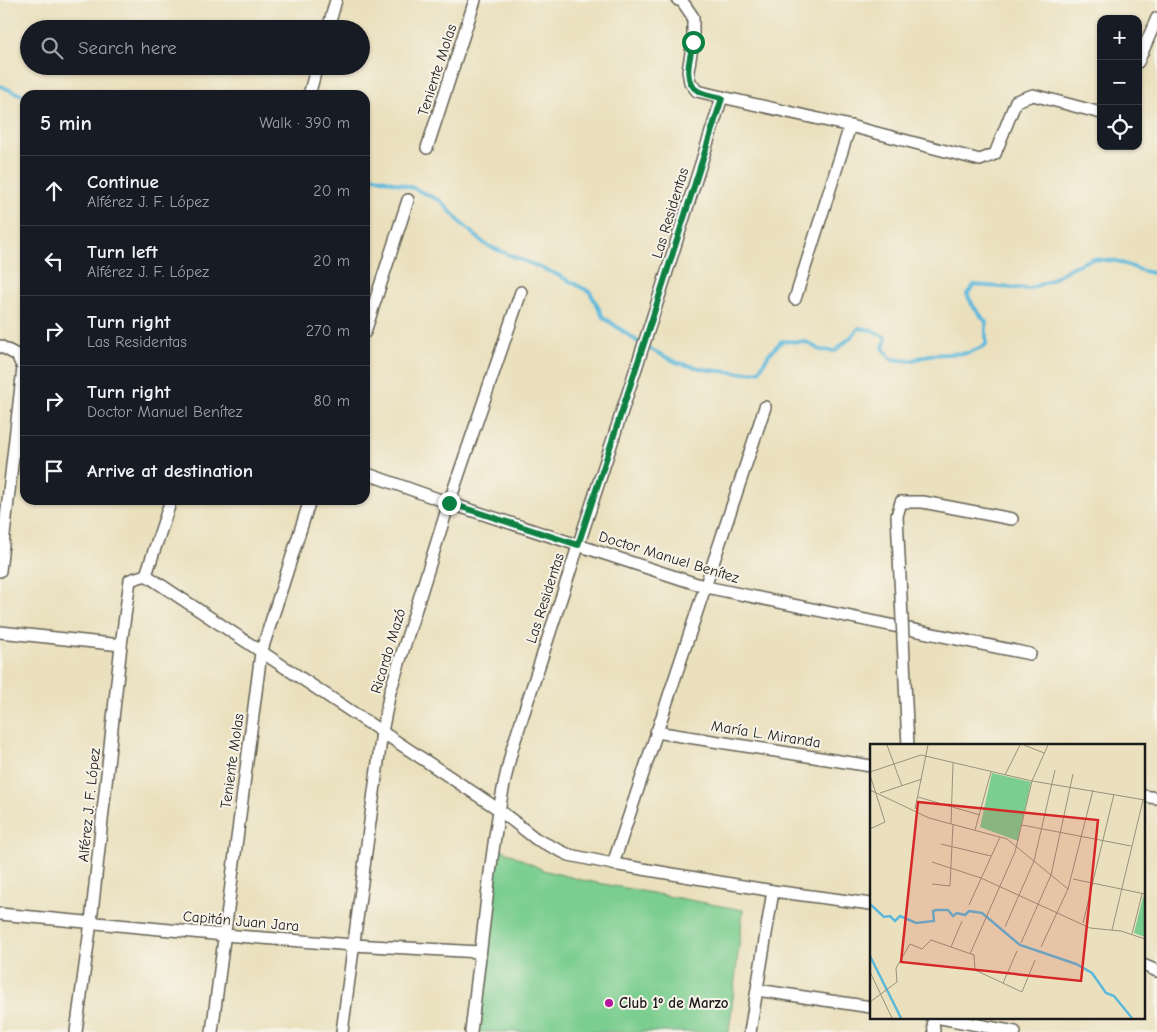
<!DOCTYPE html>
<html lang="en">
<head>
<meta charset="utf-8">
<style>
  body { margin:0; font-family:"Comic Neue",sans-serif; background:#20242c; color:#f1f3f6 }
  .controls { position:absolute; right:15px; top:15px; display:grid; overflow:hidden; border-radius:10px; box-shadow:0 1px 4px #0004 }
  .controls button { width:45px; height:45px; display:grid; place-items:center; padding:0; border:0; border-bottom:1px solid #363941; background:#171b24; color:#f1f3f6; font:25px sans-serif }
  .stop { position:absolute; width:15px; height:15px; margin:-11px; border:4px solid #0b8043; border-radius:50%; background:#fff }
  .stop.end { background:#0b8043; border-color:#fff; box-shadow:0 1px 5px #0008 }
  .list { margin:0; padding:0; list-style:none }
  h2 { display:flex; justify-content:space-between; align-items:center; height:65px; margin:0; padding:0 20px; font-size:21px }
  h2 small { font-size:16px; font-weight:400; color:#9ea1a6 }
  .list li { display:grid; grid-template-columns:32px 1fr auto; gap:15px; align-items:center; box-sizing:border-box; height:70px; padding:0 20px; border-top:1px solid #363941 }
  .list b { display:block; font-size:19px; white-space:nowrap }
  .list p { margin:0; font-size:16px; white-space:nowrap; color:#9ea1a6 }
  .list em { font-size:16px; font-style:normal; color:#9ea1a6 }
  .icon { flex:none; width:28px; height:28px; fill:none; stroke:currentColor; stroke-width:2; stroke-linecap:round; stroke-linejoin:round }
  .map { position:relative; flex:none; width:1157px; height:1032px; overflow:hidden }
  .search { position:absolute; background:#171b24; box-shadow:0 1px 4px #0004; left:20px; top:20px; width:350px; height:55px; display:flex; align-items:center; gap:12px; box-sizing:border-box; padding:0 18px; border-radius:28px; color:#9ea1a6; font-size:19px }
  .panel { position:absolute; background:#171b24; box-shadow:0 1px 4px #0004; left:20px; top:90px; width:350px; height:415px; border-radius:15px }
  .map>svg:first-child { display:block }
</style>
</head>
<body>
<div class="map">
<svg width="1157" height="1032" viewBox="0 0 1157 1032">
  <rect width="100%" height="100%" fill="#f7f3e8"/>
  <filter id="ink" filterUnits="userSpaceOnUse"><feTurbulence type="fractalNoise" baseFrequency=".02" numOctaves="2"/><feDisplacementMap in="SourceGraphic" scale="10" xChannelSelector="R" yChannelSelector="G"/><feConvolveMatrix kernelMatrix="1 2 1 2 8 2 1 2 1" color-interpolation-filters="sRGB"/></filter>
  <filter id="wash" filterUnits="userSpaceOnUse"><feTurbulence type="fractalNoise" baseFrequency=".0096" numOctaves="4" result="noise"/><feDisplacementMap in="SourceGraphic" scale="20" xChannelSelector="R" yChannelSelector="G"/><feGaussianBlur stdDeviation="1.12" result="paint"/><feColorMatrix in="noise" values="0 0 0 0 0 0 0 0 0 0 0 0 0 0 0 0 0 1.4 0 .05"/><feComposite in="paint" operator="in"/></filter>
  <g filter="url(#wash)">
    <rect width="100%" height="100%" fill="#eae0bd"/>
    <path fill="#7cce90" stroke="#4c7556" d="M 497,847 L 543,870 L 582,880 L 743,910 L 729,1032 L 476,1032 Z"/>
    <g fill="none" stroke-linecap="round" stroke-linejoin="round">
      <g stroke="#5cb8da" stroke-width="4">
        <path d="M 0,86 L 25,96"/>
        <path d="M 365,174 L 413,188 L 441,201 L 460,222 L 486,245 L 558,275 L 590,292 L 603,317 L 644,346 L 678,363 L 709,370 L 741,373 L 759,371 L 769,354 L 782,341 L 806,342 L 820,350 L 835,351 L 850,338 L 859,328 L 872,330 L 886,338 L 883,348 L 891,359 L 910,361 L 929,355 L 968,353 L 986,345 L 986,322 L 973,306 L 967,294 L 974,285 L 1028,289 L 1049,281 L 1072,267 L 1092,259 L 1117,261 L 1143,271 L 1157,274"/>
      </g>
    </g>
  </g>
  <g filter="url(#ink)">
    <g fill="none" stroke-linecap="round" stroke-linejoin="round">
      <defs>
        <g id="minor">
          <path d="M 678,0 L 682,1 L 693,17 L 693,41 L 688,71 L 690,82 L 697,91 L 722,97 L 850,126 L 980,160 L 995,154 L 1016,101 L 1033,95 L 1101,113"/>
          <path d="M 328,29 L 336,0"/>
          <path d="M 1138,62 L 1157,18"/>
          <path d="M 309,95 L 317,66"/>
          <path d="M 427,148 L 475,0"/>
          <path d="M 795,299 L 850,126"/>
          <path d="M 365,332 L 408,200"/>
          <path d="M 0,346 L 17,355 L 23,368"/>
          <path d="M 365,473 L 449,503 L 706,587 L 1030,654"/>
          <path d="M 0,571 L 23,368"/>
          <path d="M 146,575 L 171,500"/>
          <path d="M 902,618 L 897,516 L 901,502 L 923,502 L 1012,519"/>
          <path d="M 0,632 L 121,645"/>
          <path d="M 903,638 L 908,746"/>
          <path d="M 656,732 L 871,766"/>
          <path d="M 1143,796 L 1157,798"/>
          <path d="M 613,864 L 765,407"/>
          <path d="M 0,914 L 224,935 L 353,945 L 480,952"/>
          <path d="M 1143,965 L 1157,971"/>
          <path d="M 757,990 L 871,1007"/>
          <path d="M 933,1018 L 934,1032"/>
          <path d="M 941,1018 L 1015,1032"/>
          <path d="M 76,1032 L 91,922 L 121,645 L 130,580 L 146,575 L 498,809 L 536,839 L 569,855 L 613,864 L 773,891 L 871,904"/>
          <path d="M 212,1032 L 261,653 L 310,500"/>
          <path d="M 342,1032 L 382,732 L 390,692 L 449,503 L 521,292"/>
          <path d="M 471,1032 C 477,981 483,931 489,881 C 495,834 501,791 513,746 L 652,319 L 722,97"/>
          <path d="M 750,1032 L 773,891"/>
        </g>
      </defs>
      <use href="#minor" stroke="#646154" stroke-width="14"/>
      <use href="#minor" stroke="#fff" stroke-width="11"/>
      <defs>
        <path id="minor-bridge" d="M 902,618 L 903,638"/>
      </defs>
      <use href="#minor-bridge" stroke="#646154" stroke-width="14" stroke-linecap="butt"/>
      <use href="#minor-bridge" stroke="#fff" stroke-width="11"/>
    </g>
  </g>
  <g fill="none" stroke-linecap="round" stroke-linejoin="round" filter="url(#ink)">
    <path stroke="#0b8043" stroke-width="6" d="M 449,503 L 578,545 L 652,319 L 722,98 C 715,96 705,95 698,91 C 681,81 691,56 693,42"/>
  </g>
  <circle fill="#b5179e" stroke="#f7f3e8" stroke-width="2" cx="609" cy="1003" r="5"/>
  <g text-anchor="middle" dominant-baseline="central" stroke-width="4" stroke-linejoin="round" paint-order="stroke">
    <g font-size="15" fill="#1c1c1c" stroke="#f7f3e8">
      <text transform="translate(437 70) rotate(-72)">Teniente Molas</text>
      <text transform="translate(670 213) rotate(-73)">Las Residentas</text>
      <text transform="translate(669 557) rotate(17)">Doctor Manuel Benítez</text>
      <text transform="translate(545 598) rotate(-72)">Las Residentas</text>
      <text transform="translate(388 651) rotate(-73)">Ricardo Mazó</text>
      <text transform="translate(766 734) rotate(9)">María L. Miranda</text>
      <text transform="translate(232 761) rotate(-82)">Teniente Molas</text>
      <text transform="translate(89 805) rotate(-84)">Alférez J. F. López</text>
      <text transform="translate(241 921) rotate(5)">Capitán Juan Jara</text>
    </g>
    <g font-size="15" font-weight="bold" fill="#1c1c1c" stroke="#f7f3e8" text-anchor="start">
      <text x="619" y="1003">Club 1º de Marzo</text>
    </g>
  </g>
  <g transform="translate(870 744)">
    <rect width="275" height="275" fill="#eae0bd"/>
    <path d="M 122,29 L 161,38 L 148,97 L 110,83 ZM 273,153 L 275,154 L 275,193 L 264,189 Z" fill="#7cce90"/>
    <path fill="none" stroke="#5cb8da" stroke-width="2.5" d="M 0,160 L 14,173 L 20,172 L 25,177 L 30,172 L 46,179 L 64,177 L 63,167 L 66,166 L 78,166 L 83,172 L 87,169 L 95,171 L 99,167 L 112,169 L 150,201 L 206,220 L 222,229 L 236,249 L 244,252 L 262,274M 0,212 L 31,274"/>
    <path fill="none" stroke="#98927d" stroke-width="1" d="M 17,1 L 32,42M 154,1 L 174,9M 0,28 L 51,11 L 162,37 L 275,56M 0,31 L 15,78 L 0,85M 135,31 L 150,1M 0,46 L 59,74 L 137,95 L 198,145 L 223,46M 10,49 L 52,35M 48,53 L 110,71M 45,65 L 58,1M 81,80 L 83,19M 152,81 L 261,102M 105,86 L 121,28M 71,100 L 121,112M 62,118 L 111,134 L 220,184 L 251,187 L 275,195M 203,135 L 275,150M 62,140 L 80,142 L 83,80M 99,161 L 130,93M 213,179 L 244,50M 135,183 L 164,117 L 185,26M 242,186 L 273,56M 262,190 L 272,150M 151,199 L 181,131 L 203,30M 81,203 L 92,177M 171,203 L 198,145M 100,210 L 145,108 L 162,37 L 178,1M 0,228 L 22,274M 133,239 L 147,207M 0,258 L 27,238 L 26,224 L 40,200 L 52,205 L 61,196 L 104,211 L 105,226 L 152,248 L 165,216"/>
    <path fill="#d62828" fill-opacity="0.15" stroke="#d62828" stroke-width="2.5" d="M 48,58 L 228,76 L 211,237 L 31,218 Z"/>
    <rect width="275" height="275" fill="none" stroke="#1c1c1c" stroke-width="2.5"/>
  </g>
</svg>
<div class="controls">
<button>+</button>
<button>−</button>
<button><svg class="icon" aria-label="locate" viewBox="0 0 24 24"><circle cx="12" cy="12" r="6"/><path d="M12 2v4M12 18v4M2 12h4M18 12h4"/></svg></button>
</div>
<div class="stop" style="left:693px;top:42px"></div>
<div class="stop end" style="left:449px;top:503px"></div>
<div class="search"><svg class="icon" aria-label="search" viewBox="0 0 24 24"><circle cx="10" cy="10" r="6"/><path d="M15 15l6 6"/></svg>Search here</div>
<section class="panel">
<h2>5 min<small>Walk · 390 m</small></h2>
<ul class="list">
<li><svg class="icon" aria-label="ahead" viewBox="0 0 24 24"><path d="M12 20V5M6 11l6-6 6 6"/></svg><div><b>Continue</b><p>Alférez J. F. López</p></div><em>20 m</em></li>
<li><svg class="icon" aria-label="left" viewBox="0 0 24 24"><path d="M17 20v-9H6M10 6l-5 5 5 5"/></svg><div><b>Turn left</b><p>Alférez J. F. López</p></div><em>20 m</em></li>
<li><svg class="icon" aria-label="right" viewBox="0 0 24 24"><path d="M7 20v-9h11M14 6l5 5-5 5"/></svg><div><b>Turn right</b><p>Las Residentas</p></div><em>270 m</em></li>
<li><svg class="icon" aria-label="right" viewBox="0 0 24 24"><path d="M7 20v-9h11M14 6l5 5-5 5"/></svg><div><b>Turn right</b><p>Doctor Manuel Benítez</p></div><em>80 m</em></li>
<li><svg class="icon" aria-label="arrive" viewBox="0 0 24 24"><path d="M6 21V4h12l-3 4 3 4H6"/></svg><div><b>Arrive at destination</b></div></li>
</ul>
</section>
</div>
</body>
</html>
